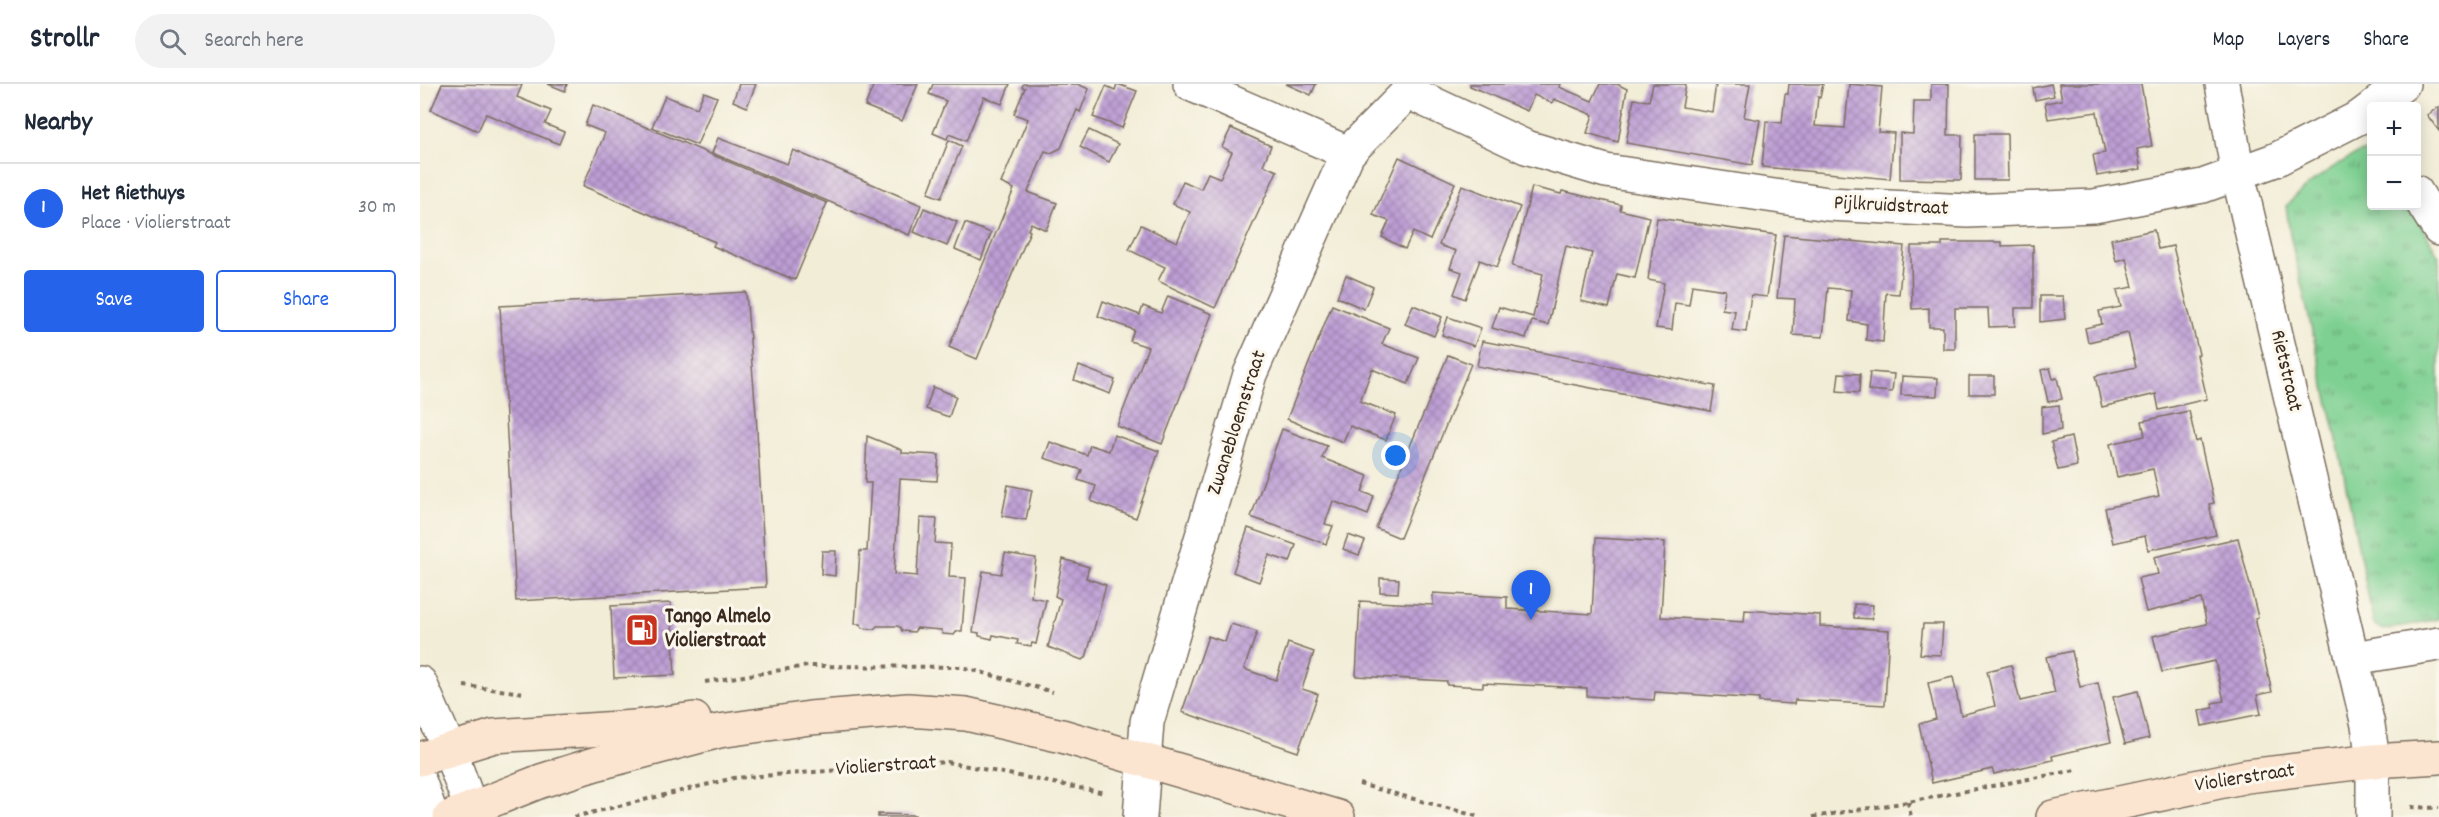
<!DOCTYPE html>
<html lang="en">
<head>
<meta charset="utf-8">
<style>
  body { margin:0; font-family:Dekko,sans-serif; background:#f2f2f3; color:#1f2937 }
  .controls { position:absolute; right:18px; top:18px; display:grid; overflow:hidden; border-radius:6px; box-shadow:0 3px 15px #0003 }
  .controls button { width:54px; height:54px; display:grid; place-items:center; padding:0; border:0; border-bottom:2px solid #e0e1e3; background:#fff; color:#1f2937; font:30px sans-serif }
  .you { position:absolute; left:976px; top:372px; width:21px; height:21px; margin:-15px; border:4px solid #fff; border-radius:50%; background:#1a73e8; box-shadow:0 0 0 9px #1a73e833 }
  .badge { display:grid; place-items:center; width:39px; height:39px; border-radius:50%; background:#2563eb; color:#fff; font-size:20px; font-weight:700 }
  .pin { position:absolute; translate:-50% -50px; filter:drop-shadow(0 2px 3px #0008) }
  .pin::after { content:''; position:absolute; top:32px; width:21px; height:18px; background:inherit; clip-path:polygon(0 0,100% 0,50% 100%) }
  .list { margin:0; padding:0; list-style:none }
  h2 { display:flex; justify-content:space-between; align-items:center; height:78px; margin:0; padding:0 24px; font-size:26px }
  h2 small { font-size:20px; font-weight:400; color:#747a83 }
  .list li { display:grid; grid-template-columns:39px 1fr auto; gap:18px; align-items:center; box-sizing:border-box; height:90px; padding:0 24px; border-top:2px solid #e0e1e3 }
  .list b { display:block; font-size:22px; white-space:nowrap }
  .list p { margin:0; font-size:20px; white-space:nowrap; color:#747a83 }
  .list em { font-size:20px; font-style:normal; color:#747a83 }
  .actions { display:flex; gap:12px; padding:18px 24px }
  .actions a { flex:1; padding:14px 0; border:2px solid #2563eb; border-radius:6px; text-align:center; font-size:21px; color:#2563eb }
  .actions .main { background:#2563eb; color:#fff }
  .icon { flex:none; width:33px; height:33px; fill:none; stroke:currentColor; stroke-width:2; stroke-linecap:round; stroke-linejoin:round }
  .map { position:relative; flex:none; width:2019px; height:733px; overflow:hidden }
  header { display:flex; align-items:center; gap:36px; box-sizing:border-box; height:84px; padding:0 30px; background:#fff; border-bottom:2px solid #e0e1e3 }
  header strong { font-size:28px }
  nav { display:flex; gap:33px; margin-inline-start:auto; font-size:21px }
  .search { width:420px; height:54px; background:#f2f2f3; display:flex; align-items:center; gap:15px; box-sizing:border-box; padding:0 21px; border-radius:33px; color:#747a83; font-size:22px }
  main { display:flex }
  aside { flex:1; background:#fff }
  .map>svg:first-child { display:block }
</style>
</head>
<body>
<header>
<strong>Strollr</strong>
<div class="search"><svg class="icon" aria-label="search" viewBox="0 0 24 24"><circle cx="10" cy="10" r="6"/><path d="M15 15l6 6"/></svg>Search here</div>
<nav><a>Map</a><a>Layers</a><a>Share</a></nav>
</header>
<main>
<aside>
<h2>Nearby<small></small></h2>
<ul class="list">
<li><span class="badge">1</span><div><b>Het Riethuys</b><p>Place · Violierstraat</p></div><em>30 m</em></li>
</ul>
<div class="actions"><a class="main">Save</a><a>Share</a></div>
</aside>
<div class="map">
<svg width="2019" height="733" viewBox="0 0 2019 733">
  <defs>
    <pattern id="grass-tufts" width="24" height="20" patternUnits="userSpaceOnUse" patternTransform="scale(1.5)"><rect width="24" height="20" fill="#7ed092"/><path d="M3 7l-1-3M5 7V3M7 7l1-3M15 17l-1-3M17 17v-4M19 17l1-3" fill="none" stroke="#68a977"/></pattern>
    <pattern id="building-cross-hatch" width="8" height="8" patternUnits="userSpaceOnUse" patternTransform="scale(1.5)"><rect width="8" height="8" fill="#bd9ed5"/><path d="M0 0l8 8M0 8l8-8" fill="none" stroke="#9b81ac"/></pattern>
  </defs>
  <rect width="100%" height="100%" fill="#fbf7ec"/>
  <filter id="ink" filterUnits="userSpaceOnUse"><feTurbulence type="fractalNoise" baseFrequency=".0167" numOctaves="2"/><feDisplacementMap in="SourceGraphic" scale="12" xChannelSelector="R" yChannelSelector="G"/><feConvolveMatrix kernelMatrix="1 2 1 2 8 2 1 2 1" color-interpolation-filters="sRGB"/></filter>
  <filter id="wash" filterUnits="userSpaceOnUse"><feTurbulence type="fractalNoise" baseFrequency=".008" numOctaves="4" result="noise"/><feDisplacementMap in="SourceGraphic" scale="24" xChannelSelector="R" yChannelSelector="G"/><feGaussianBlur stdDeviation="1.35" result="paint"/><feColorMatrix in="noise" values="0 0 0 0 0 0 0 0 0 0 0 0 0 0 0 0 0 1.4 0 .05"/><feComposite in="paint" operator="in"/></filter>
  <g filter="url(#wash)">
    <rect width="100%" height="100%" fill="#f2edd7"/>
    <path fill="url(#grass-tufts)" stroke="#5c7d58" stroke-width="1.5" d="M 1951,65 L 1952,122 L 1991,122 L 2019,173 L 2019,535 L 1964,546 L 1954,541 L 1916,351 L 1870,151 L 1866,122 C 1889,98 1920,75 1951,65 Z"/>
    <g id="blocks">
      <g fill="url(#building-cross-hatch)">
        <path d="M 22,0 L 102,1 L 97,13 L 131,27 L 125,40 L 144,48 L 139,60 L 66,30 L 58,47 L 11,26 Z"/>
        <path d="M 128,0 L 147,0 L 145,7 Z"/>
        <path d="M 319,0 L 336,0 L 327,23 L 313,17 Z"/>
        <path d="M 454,0 L 498,0 L 482,37 L 445,22 Z"/>
        <path d="M 513,0 L 590,0 L 582,20 L 564,13 L 546,57 L 529,50 L 527,55 L 513,49 L 526,17 L 509,10 Z"/>
        <path d="M 603,0 L 657,0 L 669,5 L 660,28 L 657,26 L 641,64 L 631,69 L 625,67 L 608,108 L 637,119 L 626,146 L 611,139 L 608,146 L 610,147 L 557,275 L 529,263 L 594,105 L 581,99 L 608,35 L 594,30 L 605,4 L 602,3 Z"/>
        <path d="M 697,0 L 717,7 L 702,44 L 673,33 L 686,2 L 695,6 Z"/>
        <path d="M 866,0 L 896,0 L 891,11 Z"/>
        <path d="M 1050,0 L 1141,0 L 1139,3 L 1172,17 L 1180,0 L 1197,0 L 1207,5 L 1198,58 L 1167,49 L 1173,31 L 1134,15 L 1132,19 L 1114,11 L 1107,27 L 1050,2 Z"/>
        <path d="M 1233,0 L 1266,0 L 1262,23 L 1292,28 L 1296,0 L 1330,0 L 1324,33 L 1340,36 L 1332,81 L 1206,59 L 1214,15 L 1229,17 Z"/>
        <path d="M 1369,0 L 1403,0 L 1400,14 L 1398,13 L 1395,42 L 1425,44 L 1429,0 L 1462,3 L 1458,48 L 1474,49 L 1470,95 L 1342,83 L 1346,37 L 1362,39 L 1365,10 L 1368,10 Z"/>
        <path d="M 1511,0 L 1529,0 L 1528,51 L 1542,51 L 1541,96 L 1480,95 L 1480,49 L 1493,50 L 1494,17 L 1511,17 Z"/>
        <path d="M 1631,0 L 1634,12 L 1615,16 L 1613,4 Z"/>
        <path d="M 1639,0 L 1721,0 L 1732,62 L 1717,65 L 1721,85 L 1677,92 L 1673,71 L 1685,69 L 1677,28 L 1628,35 L 1625,19 L 1642,16 Z"/>
        <path d="M 284,8 L 297,13 L 277,61 L 232,43 L 245,12 L 277,24 Z"/>
        <path d="M 173,21 L 407,119 L 375,196 L 293,162 L 295,158 L 163,102 L 185,49 L 165,41 Z"/>
        <path d="M 2019,23 L 2019,47 L 2007,31 Z"/>
        <path d="M 811,44 L 851,62 L 843,81 L 857,87 L 795,224 L 738,197 L 745,183 L 709,166 L 721,141 L 757,158 L 770,128 L 753,120 L 763,97 L 781,105 L 788,89 L 800,94 L 812,68 L 802,63 Z"/>
        <path d="M 669,46 L 698,60 L 689,78 L 660,63 Z"/>
        <path d="M 1555,50 L 1587,50 L 1588,96 L 1555,96 Z"/>
        <path d="M 298,54 L 367,80 L 373,66 L 501,121 L 489,151 L 292,69 Z"/>
        <path d="M 529,56 L 542,62 L 521,114 L 508,109 Z"/>
        <path d="M 979,73 L 1035,99 L 1010,156 L 993,148 L 985,165 L 962,153 L 969,137 L 953,131 Z"/>
        <path d="M 1042,101 L 1100,123 L 1077,183 L 1060,176 L 1045,215 L 1034,210 L 1042,188 L 1030,184 L 1036,167 L 1019,161 Z"/>
        <path d="M 1112,103 L 1141,110 L 1142,107 L 1172,114 L 1201,121 L 1200,126 L 1229,133 L 1215,194 L 1197,190 L 1189,224 L 1161,217 L 1172,169 L 1146,162 L 1128,241 L 1112,237 L 1106,254 L 1072,244 L 1079,223 L 1113,233 L 1123,190 L 1092,182 Z"/>
        <path d="M 504,124 L 537,138 L 527,162 L 494,148 Z"/>
        <path d="M 1237,134 L 1356,151 L 1347,213 L 1331,211 L 1326,248 L 1312,246 L 1315,227 L 1302,225 L 1305,206 L 1272,201 L 1269,221 L 1255,219 L 1252,246 L 1236,244 L 1244,199 L 1228,196 Z"/>
        <path d="M 545,139 L 571,149 L 561,176 L 535,165 Z"/>
        <path d="M 1734,146 L 1738,165 L 1753,162 L 1779,270 L 1777,271 L 1787,315 L 1739,326 L 1736,310 L 1682,323 L 1675,292 L 1716,283 L 1708,249 L 1668,258 L 1665,244 L 1682,240 L 1679,227 L 1701,223 L 1697,206 L 1713,203 L 1706,174 L 1696,177 L 1691,155 Z"/>
        <path d="M 1364,151 L 1484,162 L 1479,210 L 1466,209 L 1463,258 L 1446,256 L 1447,240 L 1429,237 L 1431,206 L 1408,204 L 1403,253 L 1373,251 L 1375,215 L 1357,214 Z"/>
        <path d="M 1522,158 L 1582,158 L 1582,162 L 1613,161 L 1613,224 L 1595,224 L 1595,242 L 1569,243 L 1568,224 L 1535,224 L 1535,265 L 1523,265 L 1523,243 L 1509,243 L 1509,224 L 1492,225 L 1491,174 L 1491,162 L 1522,162 Z"/>
        <path d="M 926,191 L 953,203 L 944,225 L 917,213 Z"/>
        <path d="M 326,208 L 336,330 L 346,503 L 96,517 L 80,222 Z"/>
        <path d="M 748,212 L 792,230 L 742,360 L 697,342 L 728,263 L 710,257 L 714,246 L 678,232 L 683,217 L 720,231 L 723,222 L 741,229 Z"/>
        <path d="M 1620,212 L 1643,212 L 1645,235 L 1620,238 Z"/>
        <path d="M 912,221 L 969,244 L 962,260 L 999,274 L 988,300 L 952,285 L 940,317 L 976,331 L 966,356 L 930,342 L 923,358 L 867,335 Z"/>
        <path d="M 993,221 L 1022,233 L 1014,252 L 985,240 Z"/>
        <path d="M 1028,233 L 1061,244 L 1054,262 L 1022,251 Z"/>
        <path d="M 1062,257 L 1295,302 L 1291,327 L 1057,282 Z"/>
        <path d="M 1028,271 L 1051,280 L 980,454 L 956,444 Z"/>
        <path d="M 659,282 L 695,296 L 690,310 L 654,296 Z"/>
        <path d="M 1630,284 L 1633,295 L 1637,294 L 1642,315 L 1628,318 L 1621,286 Z"/>
        <path d="M 1450,288 L 1474,290 L 1472,308 L 1448,306 Z"/>
        <path d="M 1419,289 L 1440,290 L 1439,309 L 1417,307 Z"/>
        <path d="M 1482,292 L 1518,294 L 1517,312 L 1481,311 Z"/>
        <rect x="1549" y="292" width="25" height="18"/>
        <path d="M 513,303 L 536,312 L 529,333 L 506,325 Z"/>
        <path d="M 1639,321 L 1641,346 L 1622,350 L 1622,323 Z"/>
        <path d="M 1769,327 L 1776,358 L 1780,356 L 1794,419 L 1789,420 L 1796,451 L 1728,466 L 1725,452 L 1693,459 L 1685,424 L 1739,412 L 1733,385 L 1697,393 L 1690,360 L 1725,352 L 1722,337 Z"/>
        <path d="M 862,345 L 907,362 L 902,374 L 948,392 L 942,408 L 954,412 L 948,431 L 913,417 L 905,440 L 913,442 L 906,460 L 831,433 Z"/>
        <path d="M 694,351 L 739,367 L 716,434 L 671,417 L 676,402 L 658,396 L 662,386 L 624,374 L 630,358 L 667,371 L 670,361 L 689,367 Z"/>
        <path d="M 447,352 L 482,366 L 482,369 L 519,371 L 517,397 L 480,395 L 474,490 L 497,492 L 500,434 L 517,435 L 515,459 L 531,460 L 529,493 L 546,494 L 542,547 L 537,547 L 534,551 L 523,550 L 521,546 L 497,544 L 494,548 L 482,547 L 480,543 L 477,542 L 457,542 L 454,545 L 442,544 L 440,540 L 435,540 L 440,467 L 447,467 L 451,399 L 445,399 Z"/>
        <path d="M 1651,353 L 1657,382 L 1638,386 L 1631,358 Z"/>
        <path d="M 588,401 L 612,406 L 606,436 L 582,432 Z"/>
        <path d="M 828,444 L 876,461 L 870,478 L 849,471 L 839,498 L 813,488 Z"/>
        <path d="M 928,451 L 945,457 L 939,471 L 923,465 Z"/>
        <path d="M 1176,454 L 1245,458 L 1241,533 L 1324,538 L 1325,526 L 1400,531 L 1400,542 L 1469,546 L 1465,621 L 1375,616 L 1374,620 L 1339,618 L 1339,615 L 1235,608 L 1234,616 L 1167,612 L 1167,604 L 1063,599 L 1063,603 L 1027,601 L 1027,597 L 936,592 L 940,517 L 1013,521 L 1013,509 L 1030,510 L 1087,513 L 1087,525 L 1172,530 Z"/>
        <path d="M 1818,454 L 1838,533 L 1835,534 L 1852,608 L 1837,611 L 1841,630 L 1782,642 L 1779,627 L 1793,624 L 1792,619 L 1804,617 L 1795,577 L 1742,588 L 1733,552 L 1787,540 L 1781,515 L 1726,528 L 1718,494 L 1738,490 L 1734,473 Z"/>
        <path d="M 402,467 L 416,467 L 415,492 L 401,490 Z"/>
        <path d="M 585,469 L 616,474 L 611,513 L 626,516 L 616,560 L 612,559 L 611,562 L 597,560 L 598,556 L 573,551 L 572,555 L 559,552 L 559,549 L 553,548 L 563,487 L 581,490 Z"/>
        <path d="M 643,475 L 669,483 L 666,494 L 686,501 L 666,574 L 662,576 L 628,563 L 641,515 L 635,512 Z"/>
        <path d="M 960,494 L 979,495 L 978,509 L 960,508 Z"/>
        <path d="M 251,519 L 255,591 L 194,594 L 191,522 Z"/>
        <path d="M 1434,520 L 1453,521 L 1452,535 L 1434,534 Z"/>
        <path d="M 811,540 L 837,548 L 824,585 L 856,596 L 868,559 L 894,568 L 882,605 L 898,610 L 878,668 L 762,628 L 788,552 L 805,558 Z"/>
        <path d="M 1503,540 L 1523,540 L 1521,571 L 1500,570 Z"/>
        <path d="M 1652,567 L 1660,603 L 1678,599 L 1691,658 L 1632,672 L 1633,676 L 1574,690 L 1572,685 L 1512,699 L 1499,640 L 1516,635 L 1508,599 L 1533,593 L 1541,631 L 1575,622 L 1567,587 L 1591,581 L 1600,617 L 1635,609 L 1626,573 Z"/>
        <path d="M 1718,607 L 1729,654 L 1705,660 L 1693,613 Z"/>
        <path d="M 458,730 L 495,731 L 495,733 L 458,733 Z"/>
      </g>
    </g>
  </g>
  <g filter="url(#ink)">
    <use href="#blocks" fill-opacity="0" stroke="#7b6e5f" stroke-width="1.5"/>
    <g fill="none" stroke-linecap="round" stroke-linejoin="round">
      <defs>
        <g id="minor">
          <path d="M 770,0 L 928,69"/>
          <path d="M 1802,0 L 1818,90 L 1948,641 L 1953,677 L 1953,733"/>
          <path d="M 988,8 L 1106,63 L 1186,87 L 1408,120 L 1548,127 L 1674,122 L 1783,102 L 1855,76 L 1940,33 L 1952,24"/>
          <path d="M 1954,22 L 1983,0"/>
          <path d="M 1996,108 L 2019,145"/>
          <path d="M 1933,574 L 2019,560"/>
          <path d="M 0,599 L 29,665 L 51,724"/>
          <path d="M 0,699 L 12,733"/>
          <path d="M 720,733 L 727,638 L 830,290 L 928,69 L 988,8 L 992,0"/>
        </g>
        <g id="secondary">
          <path d="M 0,675 L 74,652 L 215,643 L 274,635"/>
          <path d="M 30,733 L 121,697 L 175,680 L 299,647 L 390,634 L 488,626 L 546,630 L 642,652 L 918,733"/>
          <path d="M 1633,733 L 1827,692 L 1953,677 L 2019,673"/>
        </g>
      </defs>
      <use href="#minor" stroke="#7b6e5f" stroke-width="36"/>
      <use href="#secondary" stroke="#7b6e5f" stroke-width="36"/>
      <g stroke="#7b6e5f" stroke-width="4" stroke-dasharray="4.5 4.5" stroke-linecap="butt">
        <path d="M 285,598 L 387,582 L 542,583 L 633,608"/>
        <path d="M 44,602 L 105,609"/>
        <path d="M 939,700 L 1060,733"/>
        <path d="M 1488,718 L 1491,733"/>
        <path d="M 1991,723 L 2019,724"/>
        <path d="M 154,733 L 314,694 L 527,678 L 685,709"/>
        <path d="M 1393,733 L 1488,718 L 1656,686"/>
      </g>
      <use href="#minor" stroke="#fff" stroke-width="33"/>
      <use href="#secondary" stroke="#fce5d0" stroke-width="33"/>
    </g>
  </g>
  <defs>
    <symbol id="fuel-square" viewBox="-11 -11 22 22"><rect x="-9" y="-9" width="18" height="18" rx="4" fill="#c8321e" stroke="#fbf7ec"/><path d="M-5.5-6h7V0h2V4h1.3V-2.5L3-4.5l.8-.8L6-3V5H2.5V1h-1V6h-7ZM-4.2-4.7v3.2H.2V-4.7Z" fill="#fff"/></symbol>
  </defs>
  <g fill-rule="evenodd">
    <use href="#fuel-square" x="203" y="527" width="38" height="38"/>
  </g>
  <g text-anchor="middle" dominant-baseline="central" stroke-width="6" stroke-linejoin="round" paint-order="stroke">
    <g font-size="21" fill="#3b2a1e" stroke="#fbf7ec">
      <text transform="translate(1471 123) rotate(3)">Pijlkruidstraat</text>
      <text transform="translate(1865 287) rotate(77)">Rietstraat</text>
      <text transform="translate(818 339) rotate(-72)">Zwanebloemstraat</text>
      <text transform="translate(466 683) rotate(-4)">Violierstraat</text>
      <text transform="translate(1825 695) rotate(-9)">Violierstraat</text>
    </g>
    <g font-size="21" font-weight="bold" fill="#3b2a1e" stroke="#fbf7ec" text-anchor="start">
      <text x="245" y="534">Tango Almelo<tspan x="245" dy="24">Violierstraat</tspan></text>
    </g>
  </g>
</svg>
<div class="controls">
<button>+</button>
<button>−</button>
</div>
<div class="you"></div>
<div class="pin badge" style="left:1111px;top:536px">1</div>
</div>
</main>
</body>
</html>
